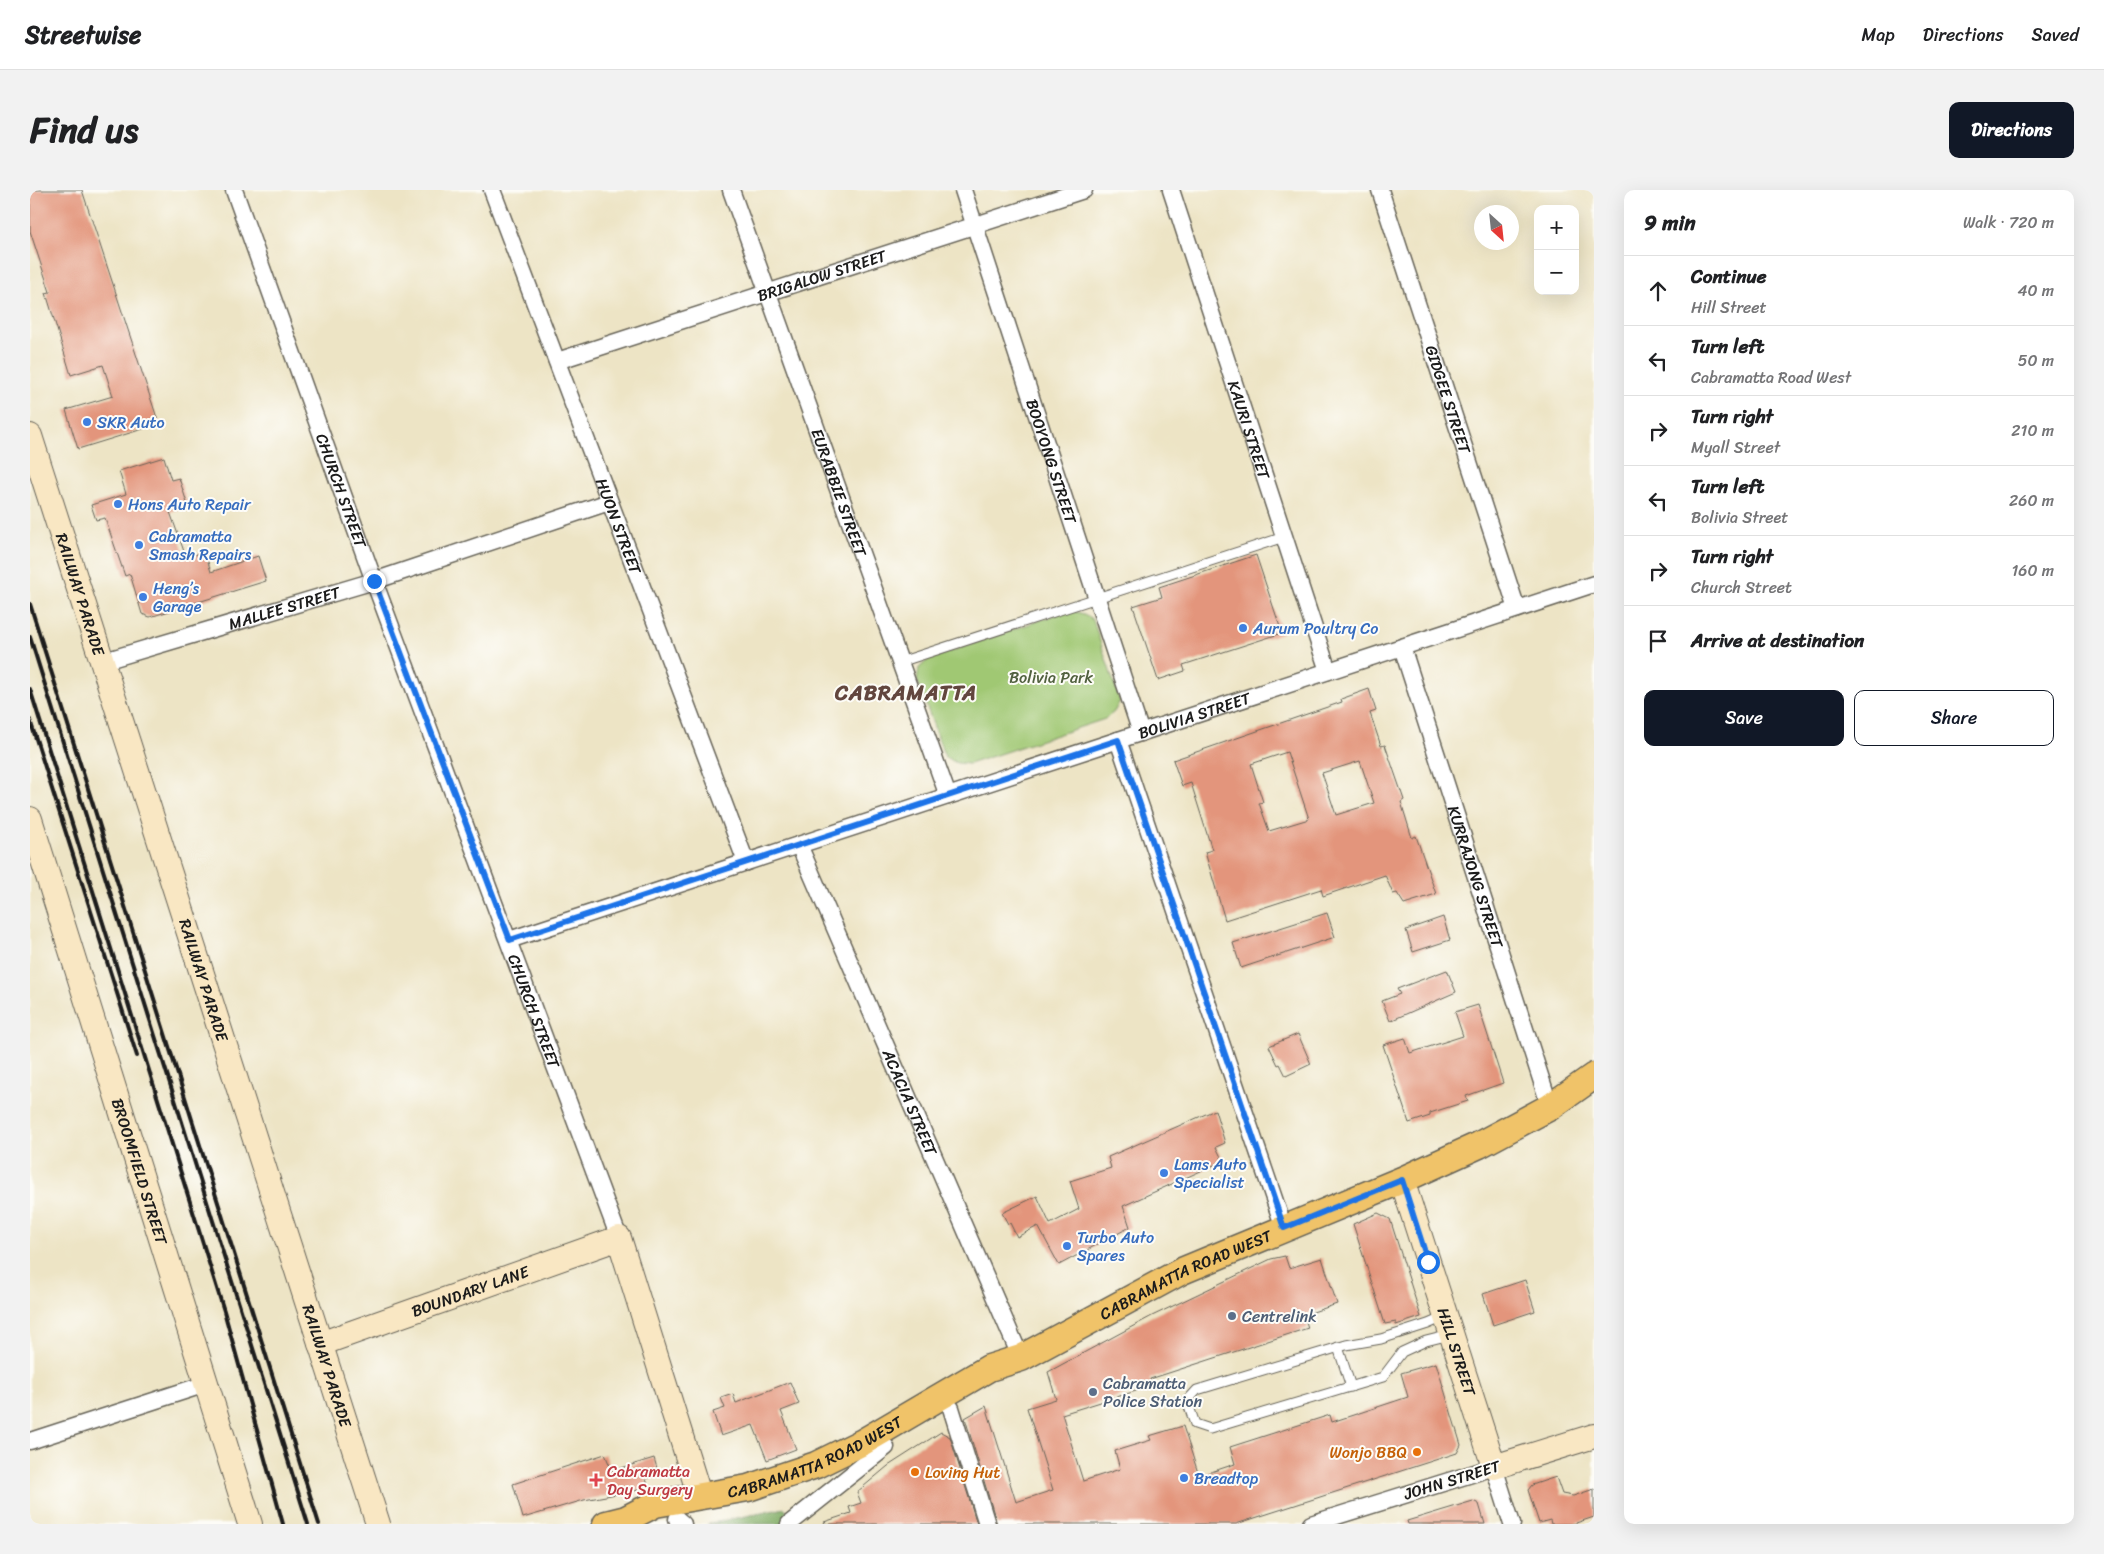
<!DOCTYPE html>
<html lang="en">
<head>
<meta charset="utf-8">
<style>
  body { margin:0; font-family:Sriracha,sans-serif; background:#f2f2f2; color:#202124 }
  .controls { position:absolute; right:15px; top:15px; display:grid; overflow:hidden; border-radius:10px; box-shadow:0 5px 20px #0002 }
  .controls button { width:45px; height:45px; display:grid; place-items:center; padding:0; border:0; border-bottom:1px solid #e0e0e0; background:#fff; color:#202124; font:25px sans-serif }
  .compass { position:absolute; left:1444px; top:15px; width:45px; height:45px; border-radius:50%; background:#fff; box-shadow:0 5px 20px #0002; rotate:153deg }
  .stop { position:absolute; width:15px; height:15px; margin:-11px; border:4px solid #1a73e8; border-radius:50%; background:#fff }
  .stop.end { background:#1a73e8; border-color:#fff; box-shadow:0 1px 5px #0008 }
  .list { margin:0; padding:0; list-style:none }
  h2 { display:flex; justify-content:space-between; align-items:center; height:65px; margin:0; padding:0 20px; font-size:21px }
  h2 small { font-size:16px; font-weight:400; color:#757577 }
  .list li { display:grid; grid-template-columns:32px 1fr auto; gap:15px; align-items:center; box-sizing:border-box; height:70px; padding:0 20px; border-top:1px solid #e0e0e0 }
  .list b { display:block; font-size:19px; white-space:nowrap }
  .list p { margin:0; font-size:16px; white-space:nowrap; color:#757577 }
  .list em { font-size:16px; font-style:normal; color:#757577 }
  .actions { display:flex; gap:10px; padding:15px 20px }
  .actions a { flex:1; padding:11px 0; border:1px solid #111827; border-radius:10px; text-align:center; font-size:18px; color:#111827 }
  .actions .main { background:#111827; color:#fff }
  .icon { flex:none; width:28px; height:28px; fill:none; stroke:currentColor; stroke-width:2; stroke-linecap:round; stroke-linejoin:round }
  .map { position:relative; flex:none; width:1564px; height:1334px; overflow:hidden; border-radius:10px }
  header { display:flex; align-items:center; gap:30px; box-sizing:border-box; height:70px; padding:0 25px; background:#fff; border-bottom:1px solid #e0e0e0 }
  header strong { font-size:24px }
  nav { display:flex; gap:28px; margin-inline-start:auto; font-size:18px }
  .intro { display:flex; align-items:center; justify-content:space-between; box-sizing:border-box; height:120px; padding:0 30px }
  h1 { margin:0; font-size:35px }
  .button { padding:12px 22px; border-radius:10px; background:#111827; color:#fff; font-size:18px; font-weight:700 }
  main { display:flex; gap:30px; padding:0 30px }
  aside { flex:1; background:#fff; border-radius:10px; box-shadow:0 5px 20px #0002 }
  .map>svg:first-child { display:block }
</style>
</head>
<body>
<header>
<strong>Streetwise</strong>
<nav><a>Map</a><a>Directions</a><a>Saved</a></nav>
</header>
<div class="intro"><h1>Find us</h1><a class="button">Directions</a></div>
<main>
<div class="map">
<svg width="1564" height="1334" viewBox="0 0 1564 1334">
  <rect width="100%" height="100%" fill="#fdfcf7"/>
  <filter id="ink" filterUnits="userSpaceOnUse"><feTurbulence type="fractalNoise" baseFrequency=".02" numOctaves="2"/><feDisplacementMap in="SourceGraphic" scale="10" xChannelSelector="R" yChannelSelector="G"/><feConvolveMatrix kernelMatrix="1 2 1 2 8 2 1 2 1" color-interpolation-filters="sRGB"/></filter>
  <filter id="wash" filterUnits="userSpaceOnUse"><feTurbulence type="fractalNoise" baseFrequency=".0096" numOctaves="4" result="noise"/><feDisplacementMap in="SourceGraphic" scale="20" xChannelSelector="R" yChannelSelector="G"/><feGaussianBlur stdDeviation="1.12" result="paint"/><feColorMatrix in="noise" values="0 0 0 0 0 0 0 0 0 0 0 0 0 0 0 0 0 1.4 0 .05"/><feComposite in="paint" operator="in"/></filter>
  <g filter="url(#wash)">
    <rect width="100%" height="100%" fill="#ede4c5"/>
    <path fill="#a0c873" stroke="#5e7248" d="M 1039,420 L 1054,424 L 1063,430 L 1090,511 L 1084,522 L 1075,529 L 939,574 L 927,573 L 915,567 L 887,490 L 889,478 L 899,469 Z"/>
    <path fill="#80ac65" stroke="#4e6440" d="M 755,1318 L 760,1328 L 753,1334 L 677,1334 Z"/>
    <g id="blocks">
      <g fill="#e3957c" fill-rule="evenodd">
        <path d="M 0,0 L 52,0 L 129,234 L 48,259 L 36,220 L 83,206 L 73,175 L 41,185 L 16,103 L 20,102 L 0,41 Z"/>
        <path d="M 134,267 L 141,290 L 149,288 L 158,316 L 140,322 L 156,367 L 175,362 L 181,382 L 228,366 L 236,391 L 120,427 L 112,424 L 100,384 L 95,386 L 75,328 L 66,330 L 61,315 L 96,304 L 89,281 Z"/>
        <path d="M 1226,365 L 1252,443 L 1153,475 L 1155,481 L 1128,490 L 1103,416 L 1132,407 L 1129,397 Z"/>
        <path d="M 1339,499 L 1346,521 L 1340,523 L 1351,556 L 1355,555 L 1374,610 L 1371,612 L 1382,648 L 1386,646 L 1406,704 L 1374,714 L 1367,703 L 1363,704 L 1355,685 L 1293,706 L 1291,699 L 1195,730 L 1175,662 L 1182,660 L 1161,593 L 1152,596 L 1143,570 L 1312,512 L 1311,509 ZM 1257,562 L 1279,629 L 1239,641 L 1229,613 L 1233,612 L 1221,574 ZM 1330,571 L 1344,613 L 1306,625 L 1292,583 Z"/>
        <path d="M 1297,723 L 1305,747 L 1211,778 L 1203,753 Z"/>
        <path d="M 1413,727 L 1420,750 L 1383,762 L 1376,740 Z"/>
        <path d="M 1417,780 L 1426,802 L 1360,831 L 1352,811 L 1370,804 L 1367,799 Z"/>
        <path d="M 1448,815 L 1473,893 L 1436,906 L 1438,911 L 1400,923 L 1400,926 L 1379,933 L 1353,855 L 1375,848 L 1380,863 L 1433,846 L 1425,822 Z"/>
        <path d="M 1268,844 L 1281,874 L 1256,886 L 1250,874 L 1248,875 L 1239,856 Z"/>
        <path d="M 1185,920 L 1195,953 L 1186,957 L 1193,971 L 1093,1016 L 1100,1037 L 1029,1075 L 1008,1036 L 987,1047 L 980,1033 L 978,1034 L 972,1023 L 1007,1006 L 1020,1034 L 1049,1019 L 1040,991 L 1081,978 L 1078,967 Z"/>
        <path d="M 1348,1023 L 1360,1029 L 1391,1127 L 1366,1135 L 1366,1132 L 1355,1134 L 1323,1034 Z"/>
        <path d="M 1255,1066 L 1259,1078 L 1292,1068 L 1307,1114 L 1274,1125 L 1278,1138 L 1120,1189 L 1122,1196 L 1032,1224 L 1053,1291 L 1090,1279 L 1085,1261 L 1121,1250 L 1119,1246 L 1153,1236 L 1169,1286 L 1205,1274 L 1200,1257 L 1300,1225 L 1302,1232 L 1378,1207 L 1371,1183 L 1406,1173 L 1431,1255 L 1427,1263 L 1206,1334 L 967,1334 L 935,1228 L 956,1216 L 986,1312 L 1023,1300 L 997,1218 L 1026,1209 L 1018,1182 L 1122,1126 L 1241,1069 Z"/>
        <path d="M 1495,1090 L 1505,1121 L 1463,1135 L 1453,1104 Z"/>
        <path d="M 760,1192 L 769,1214 L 751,1221 L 766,1259 L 737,1270 L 723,1235 L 691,1246 L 683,1222 L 695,1218 L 691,1208 L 703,1204 L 706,1213 Z"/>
        <path d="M 911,1242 L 920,1247 L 947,1334 L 795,1334 L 794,1332 L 821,1323 L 819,1317 L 831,1313 L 827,1302 L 858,1276 Z"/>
        <path d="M 575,1264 L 582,1281 L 624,1268 L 629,1285 L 616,1289 L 619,1298 L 554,1310 L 493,1328 L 483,1294 Z"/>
        <path d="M 1526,1287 L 1532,1304 L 1543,1306 L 1564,1299 L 1564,1327 L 1543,1334 L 1521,1334 L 1520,1330 L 1509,1333 L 1498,1300 L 1502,1295 Z"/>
        <path d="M 1443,1311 L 1449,1314 L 1455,1334 L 1378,1334 L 1377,1331 Z"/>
      </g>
    </g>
  </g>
  <g filter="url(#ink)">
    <use href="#blocks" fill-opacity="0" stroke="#656257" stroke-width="1"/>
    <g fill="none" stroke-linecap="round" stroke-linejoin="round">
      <defs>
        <g id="lane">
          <path d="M 870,472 L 1254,347"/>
          <path d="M 1414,1127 L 1398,1134 L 1351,1149 L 1316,1155 L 1167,1200 L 1157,1211 L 1165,1234 L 1180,1239 L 1353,1187 L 1372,1162 L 1396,1151 L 1420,1145"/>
          <path d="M 1308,1157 L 1321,1197"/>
        </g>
        <g id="street">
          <path id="s1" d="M 204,0 L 344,391 L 589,1048"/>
          <path id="s2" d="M 462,0 L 716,672"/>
          <path id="s3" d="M 701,0 L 918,606"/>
          <path id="s4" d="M 933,0 L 1111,543"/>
          <path id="s5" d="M 1141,0 L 1298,481"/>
          <path id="s6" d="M 1350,0 L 1487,419"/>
          <path id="s7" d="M 527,171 L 1054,0"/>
          <path id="s8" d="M 1372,457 L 1520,917"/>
          <path id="s9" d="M 71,472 L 344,391 L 579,312"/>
          <path d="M 1088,550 L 1254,1038"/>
          <path id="s10" d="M 769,655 L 991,1168"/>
          <path id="s11" d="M 479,750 L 1564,394"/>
          <path d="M 921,1218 L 957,1334"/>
          <path d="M 0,1251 L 176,1194"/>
          <path d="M 647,1329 L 653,1334"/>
          <path d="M 759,1334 L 856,1257"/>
          <path d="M 1281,1334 L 1464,1277 L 1482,1334"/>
        </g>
        <g id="secondary">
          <path id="s12" d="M 0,246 L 348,1334"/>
          <path id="s13" d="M 0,629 L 220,1334"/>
          <path id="s14" d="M 1372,990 L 1464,1277 L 1564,1246"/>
          <path id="s15" d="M 290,1154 L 589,1048 L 670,1307"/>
        </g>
        <g id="primary">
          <path id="s16" d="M 576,1334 L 596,1329 L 625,1314 L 718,1298 L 786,1275 L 833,1252 L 959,1178 L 991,1168 L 1152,1081 L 1372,990 L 1449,955 L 1520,917 L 1564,886"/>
        </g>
      </defs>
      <use href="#lane" stroke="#656257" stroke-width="11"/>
      <use href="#street" stroke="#656257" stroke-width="19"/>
      <use href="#secondary" stroke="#656257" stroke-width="26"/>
      <use href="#primary" stroke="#656257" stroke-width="29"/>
      <use href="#lane" stroke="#fff" stroke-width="9"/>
      <use href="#street" stroke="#fff" stroke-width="16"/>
      <use href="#secondary" stroke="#f9e7c3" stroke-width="24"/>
      <use href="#primary" stroke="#f0c369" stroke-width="26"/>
      <g stroke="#1c1c1c" stroke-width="4">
        <path d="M 0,414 L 289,1334"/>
        <path d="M 0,447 L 278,1334"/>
        <path d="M 0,499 L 194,1121 L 253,1334"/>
        <path d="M 0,530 L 107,866"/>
      </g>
    </g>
  </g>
  <g fill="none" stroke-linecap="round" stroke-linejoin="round" filter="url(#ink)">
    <path stroke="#1a73e8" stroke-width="6" d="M 344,391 L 480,750 L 1088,550 L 1254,1038 L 1372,990 L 1398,1072"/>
  </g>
  <g fill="#3f7fe0" stroke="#fdfcf7" stroke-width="2">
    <circle cx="57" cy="232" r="5"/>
    <circle cx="88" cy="314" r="5"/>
    <circle cx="109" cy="355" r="5"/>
    <circle cx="113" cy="407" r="5"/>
    <circle cx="1213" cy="438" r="5"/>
    <circle cx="1134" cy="983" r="5"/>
    <circle cx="1037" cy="1056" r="5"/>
    <circle cx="1154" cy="1288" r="5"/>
  </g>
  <g fill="#5c6f8a" stroke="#fdfcf7" stroke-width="2">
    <circle cx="1202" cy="1126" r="5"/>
    <circle cx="1063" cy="1202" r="5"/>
  </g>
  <g fill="#e8710a" stroke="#fdfcf7" stroke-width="2">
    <circle cx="1387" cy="1262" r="5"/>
    <circle cx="885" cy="1282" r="5"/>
  </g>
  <path fill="#e0444e" stroke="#fdfcf7" stroke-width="2" d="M563.5 1282.5h5v5h5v5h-5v5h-5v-5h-5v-5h5z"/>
  <g text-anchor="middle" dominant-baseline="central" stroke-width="4" stroke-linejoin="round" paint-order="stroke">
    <g font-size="16" fill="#1c1c1c" stroke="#fdfcf7">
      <text stroke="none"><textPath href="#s7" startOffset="278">BRIGALOW STREET</textPath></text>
      <text stroke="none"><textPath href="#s6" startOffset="220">GIDGEE STREET</textPath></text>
      <text stroke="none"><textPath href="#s5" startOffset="252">KAURI STREET</textPath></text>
      <text stroke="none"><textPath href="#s4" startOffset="285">BOOYONG STREET</textPath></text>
      <text stroke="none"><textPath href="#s1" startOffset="319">CHURCH STREET</textPath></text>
      <text stroke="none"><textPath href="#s3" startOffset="321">EURABBIE STREET</textPath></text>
      <text stroke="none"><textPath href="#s2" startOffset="359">HUON STREET</textPath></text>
      <text stroke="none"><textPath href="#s12" startOffset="166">RAILWAY PARADE</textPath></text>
      <text stroke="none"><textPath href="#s9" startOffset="191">MALLEE STREET</textPath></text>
      <text stroke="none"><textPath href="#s11" startOffset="721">BOLIVIA STREET</textPath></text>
      <text stroke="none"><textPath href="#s8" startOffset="241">KURRAJONG STREET</textPath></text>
      <text stroke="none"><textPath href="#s12" startOffset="571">RAILWAY PARADE</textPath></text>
      <text stroke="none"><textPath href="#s1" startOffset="874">CHURCH STREET</textPath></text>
      <text stroke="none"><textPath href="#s10" startOffset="280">ACACIA STREET</textPath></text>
      <text stroke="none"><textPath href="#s13" startOffset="369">BROOMFIELD STREET</textPath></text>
      <text stroke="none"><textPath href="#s16" startOffset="636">CABRAMATTA ROAD WEST</textPath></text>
      <text stroke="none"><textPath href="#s15" startOffset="159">BOUNDARY LANE</textPath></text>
      <text stroke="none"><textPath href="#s14" startOffset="180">HILL STREET</textPath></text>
      <text stroke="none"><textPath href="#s12" startOffset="976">RAILWAY PARADE</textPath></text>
      <text stroke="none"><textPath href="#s16" startOffset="221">CABRAMATTA ROAD WEST</textPath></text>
      <text transform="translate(1422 1290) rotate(-17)">JOHN STREET</text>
    </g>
    <g font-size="16" fill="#366cbe" stroke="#fdfcf7" text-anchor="start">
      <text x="67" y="232">SKR Auto</text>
      <text x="98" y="314">Hons Auto Repair</text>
      <text x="119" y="346">Cabramatta<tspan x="119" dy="18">Smash Repairs</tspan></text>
      <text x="123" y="398">Heng’s<tspan x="123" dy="18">Garage</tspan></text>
      <text x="1223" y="438">Aurum Poultry Co</text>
      <text x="1144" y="974">Lams Auto<tspan x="1144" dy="18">Specialist</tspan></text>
      <text x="1047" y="1047">Turbo Auto<tspan x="1047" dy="18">Spares</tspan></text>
      <text x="1164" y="1288">Breadtop</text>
    </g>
    <g font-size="16" fill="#51613f" stroke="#fdfcf7">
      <text x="1021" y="487">Bolivia Park</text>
    </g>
    <g font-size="16" fill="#4e5e75" stroke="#fdfcf7" text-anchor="start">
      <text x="1212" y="1126">Centrelink</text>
      <text x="1073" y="1193">Cabramatta<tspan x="1073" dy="18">Police Station</tspan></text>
    </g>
    <g font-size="16" fill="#c56008" stroke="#fdfcf7" text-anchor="end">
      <text x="1377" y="1262">Wonjo BBQ</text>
      <text x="895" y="1282" text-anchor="start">Loving Hut</text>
    </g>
    <g font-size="16" fill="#be3a42" stroke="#fdfcf7" text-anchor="start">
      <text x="577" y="1281">Cabramatta<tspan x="577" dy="18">Day Surgery</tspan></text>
    </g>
    <g font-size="21" font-weight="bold" letter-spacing="1" fill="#62463e" stroke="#fdfcf7">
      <text x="876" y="503">CABRAMATTA</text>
    </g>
  </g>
</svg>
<div class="controls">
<button>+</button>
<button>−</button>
</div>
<svg class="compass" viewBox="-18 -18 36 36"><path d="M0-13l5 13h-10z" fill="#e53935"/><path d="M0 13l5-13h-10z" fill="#757577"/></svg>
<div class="stop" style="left:1398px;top:1072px"></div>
<div class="stop end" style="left:344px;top:391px"></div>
</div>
<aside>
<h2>9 min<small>Walk · 720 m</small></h2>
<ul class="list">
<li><svg class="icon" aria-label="ahead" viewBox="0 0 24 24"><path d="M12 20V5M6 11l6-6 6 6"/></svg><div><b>Continue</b><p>Hill Street</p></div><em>40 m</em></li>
<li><svg class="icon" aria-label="left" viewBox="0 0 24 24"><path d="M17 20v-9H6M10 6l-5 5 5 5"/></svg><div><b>Turn left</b><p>Cabramatta Road West</p></div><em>50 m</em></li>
<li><svg class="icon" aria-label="right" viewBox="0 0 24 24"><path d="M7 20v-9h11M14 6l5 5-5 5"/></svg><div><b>Turn right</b><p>Myall Street</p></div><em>210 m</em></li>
<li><svg class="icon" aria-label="left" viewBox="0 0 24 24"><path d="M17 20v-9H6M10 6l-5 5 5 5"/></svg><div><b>Turn left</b><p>Bolivia Street</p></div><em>260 m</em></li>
<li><svg class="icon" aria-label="right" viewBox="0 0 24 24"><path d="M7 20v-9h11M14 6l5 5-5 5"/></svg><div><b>Turn right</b><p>Church Street</p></div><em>160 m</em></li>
<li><svg class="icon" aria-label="arrive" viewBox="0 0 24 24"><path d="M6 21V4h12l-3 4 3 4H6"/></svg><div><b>Arrive at destination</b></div></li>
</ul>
<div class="actions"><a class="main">Save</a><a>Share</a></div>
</aside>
</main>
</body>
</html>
